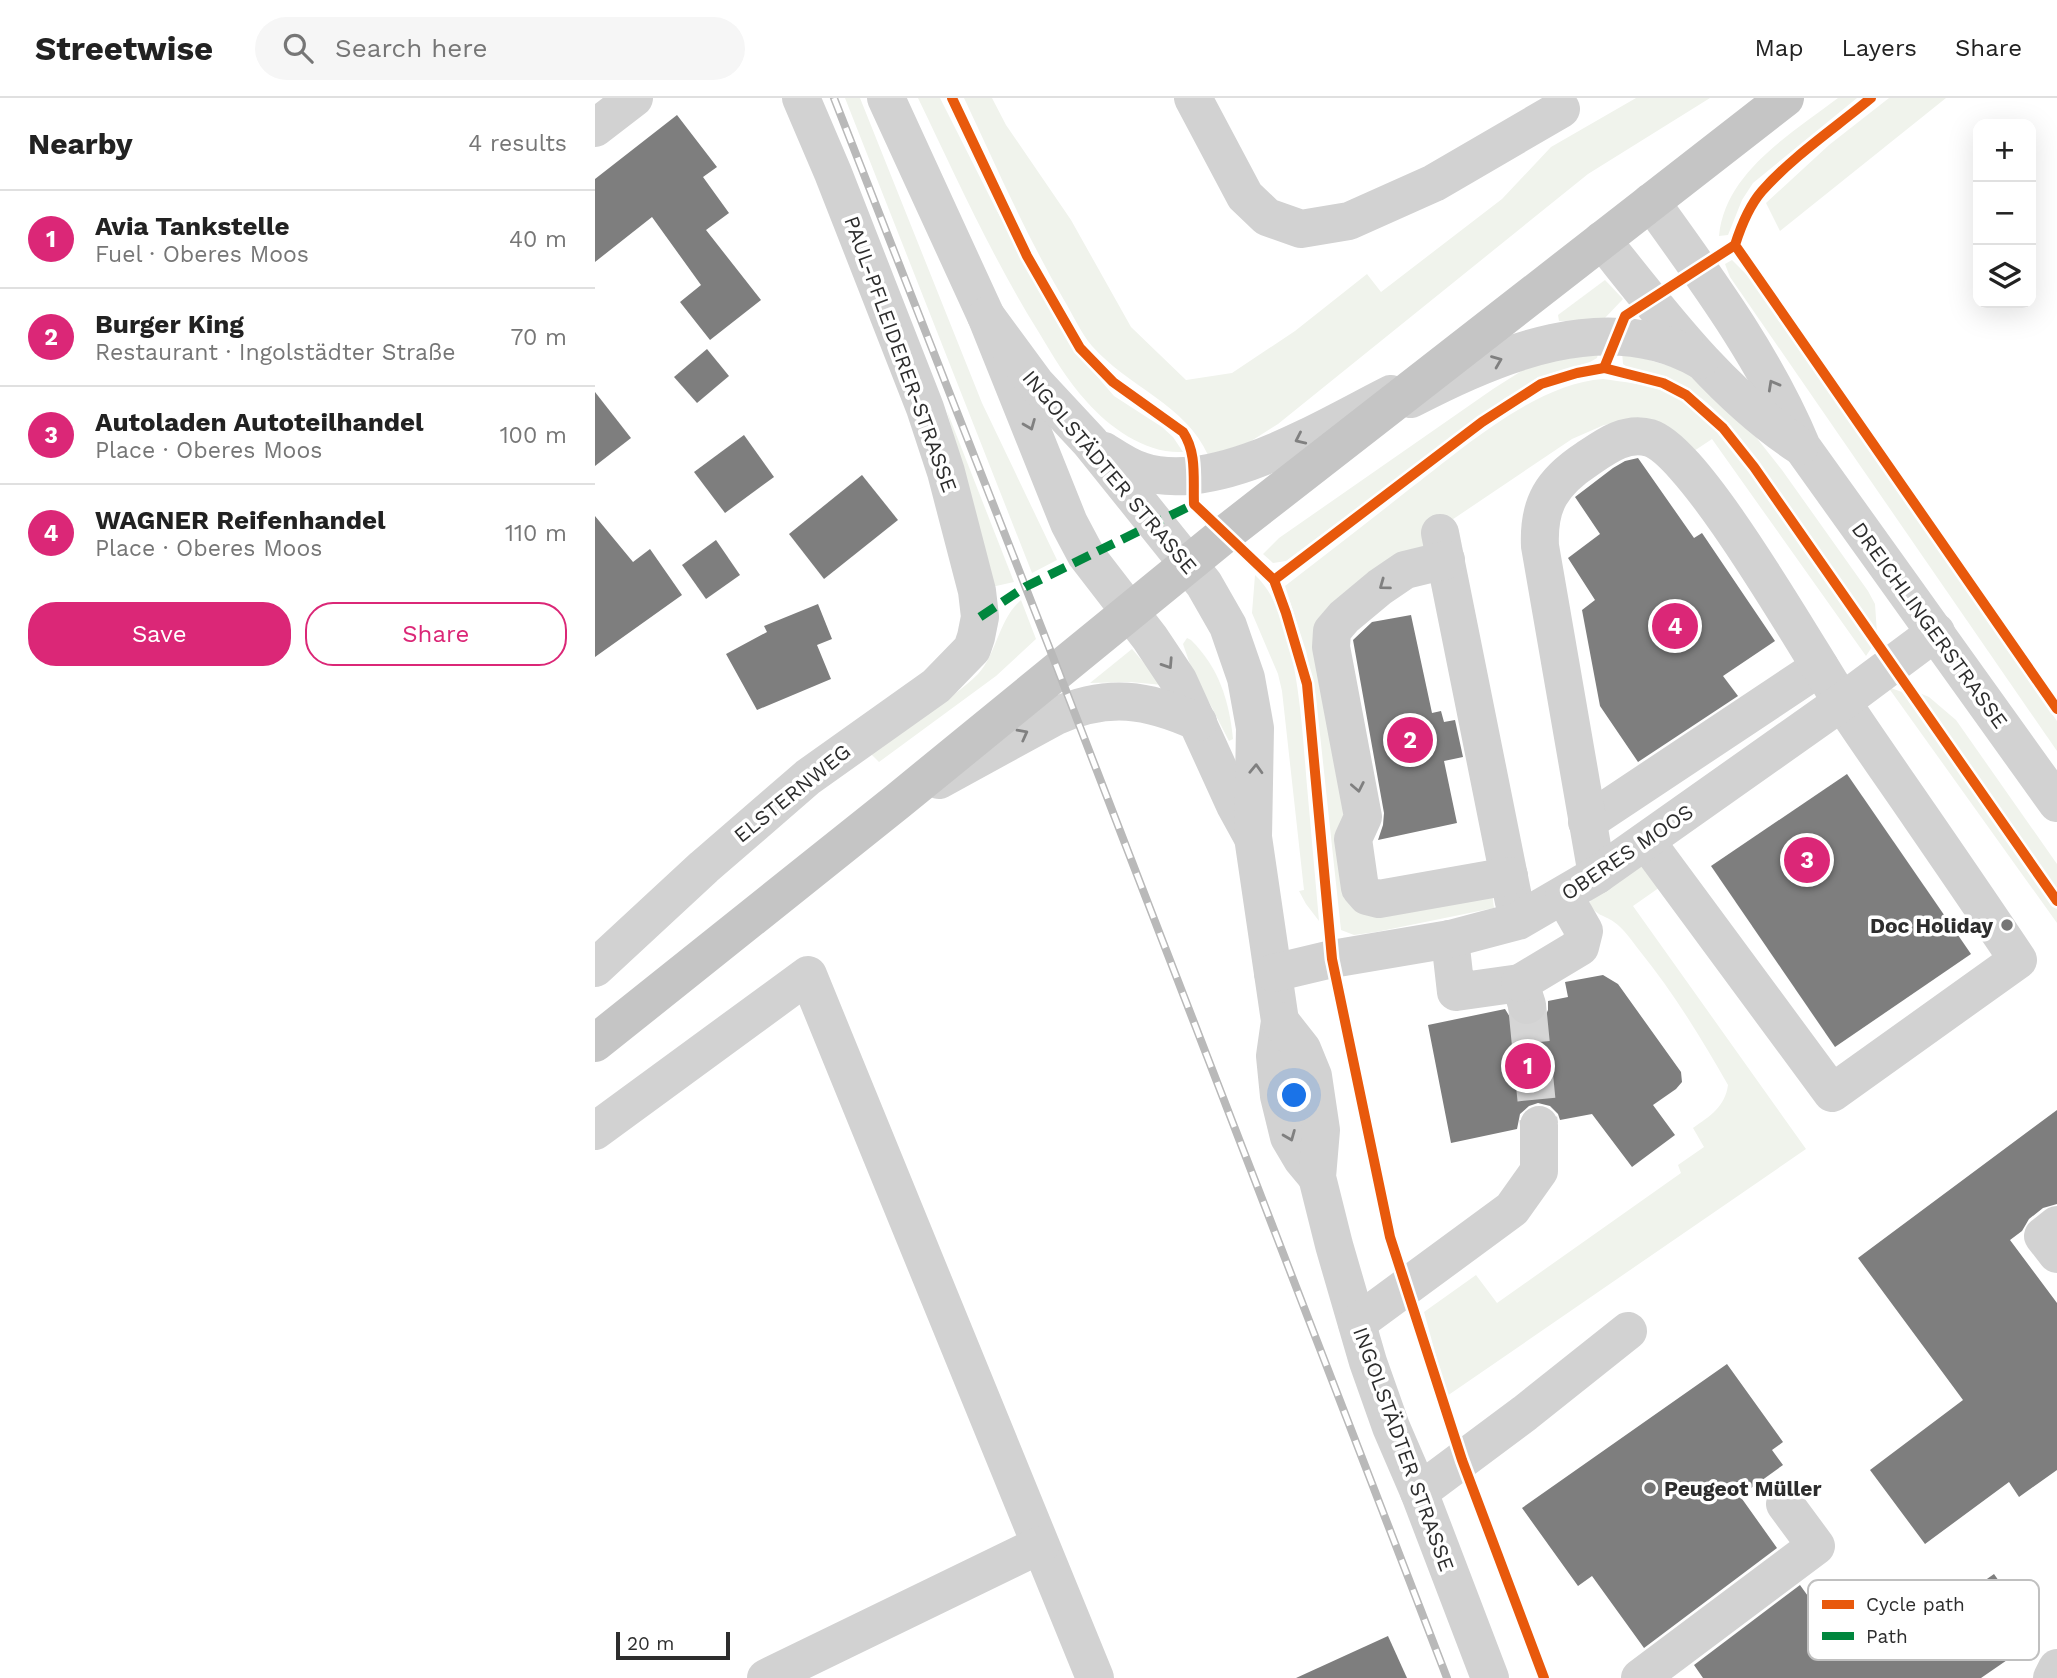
<!DOCTYPE html>
<html lang="en">
<head>
<meta charset="utf-8">
<style>
  body { margin:0; font-family:"Work Sans",sans-serif; background:#f6f6f6; color:#222 }
  .controls { position:absolute; right:21px; top:21px; display:grid; overflow:hidden; border-radius:14px; box-shadow:0 7px 28px #0002 }
  .controls button { width:63px; height:63px; display:grid; place-items:center; padding:0; border:0; border-bottom:2px solid #e0e0e0; background:#fff; color:#222; font:35px sans-serif }
  .scale { position:absolute; left:21px; bottom:18px; width:114px; box-sizing:border-box; padding-left:7px; border:4px solid #2d2d2d; border-top:0; font-size:19px; line-height:24px; white-space:nowrap; color:#2d2d2d; -webkit-text-stroke:5px #fff; paint-order:stroke }
  .you { position:absolute; left:700px; top:998px; width:24px; height:24px; margin:-18px; border:5px solid #fff; border-radius:50%; background:#1a73e8; box-shadow:0 0 0 10px #1a73e833 }
  .badge { display:grid; place-items:center; width:46px; height:46px; border-radius:50%; background:#db2777; color:#fff; font-size:23px; font-weight:700 }
  .pin { position:absolute; translate:-50% -50%; border:4px solid #fff; box-shadow:0 2px 7px #0006 }
  .list { margin:0; padding:0; list-style:none }
  h2 { display:flex; justify-content:space-between; align-items:center; height:91px; margin:0; padding:0 28px; font-size:30px }
  h2 small { font-size:23px; font-weight:400; color:#767676 }
  .list li { display:grid; grid-template-columns:46px 1fr auto; gap:21px; align-items:center; box-sizing:border-box; height:98px; padding:0 28px; border-top:2px solid #e0e0e0 }
  .list b { display:block; font-size:26px; white-space:nowrap }
  .list p { margin:0; font-size:23px; white-space:nowrap; color:#767676 }
  .list em { font-size:23px; font-style:normal; color:#767676 }
  .actions { display:flex; gap:14px; padding:21px 28px }
  .actions a { flex:1; padding:16px 0; border:2px solid #db2777; border-radius:28px; text-align:center; font-size:24px; color:#db2777 }
  .actions .main { background:#db2777; color:#fff }
  .icon { flex:none; width:38px; height:38px; fill:none; stroke:currentColor; stroke-width:2; stroke-linecap:round; stroke-linejoin:round }
  .map { position:relative; flex:none; width:1462px; height:1580px; overflow:hidden }
  header { display:flex; align-items:center; gap:42px; box-sizing:border-box; height:98px; padding:0 35px; background:#fff; border-bottom:2px solid #e0e0e0 }
  header strong { font-size:33px }
  nav { display:flex; gap:38px; margin-inline-start:auto; font-size:24px }
  .search { width:490px; height:63px; background:#f6f6f6; display:flex; align-items:center; gap:18px; box-sizing:border-box; padding:0 24px; border-radius:38px; color:#767676; font-size:26px }
  main { display:flex }
  aside { flex:1; background:#fff }
  .map>svg:first-child { display:block }
</style>
</head>
<body>
<header>
<strong>Streetwise</strong>
<div class="search"><svg class="icon" aria-label="search" viewBox="0 0 24 24"><circle cx="10" cy="10" r="6"/><path d="M15 15l6 6"/></svg>Search here</div>
<nav><a>Map</a><a>Layers</a><a>Share</a></nav>
</header>
<main>
<aside>
<h2>Nearby<small>4 results</small></h2>
<ul class="list">
<li><span class="badge">1</span><div><b>Avia Tankstelle</b><p>Fuel · Oberes Moos</p></div><em>40 m</em></li>
<li><span class="badge">2</span><div><b>Burger King</b><p>Restaurant · Ingolstädter Straße</p></div><em>70 m</em></li>
<li><span class="badge">3</span><div><b>Autoladen Autoteilhandel</b><p>Place · Oberes Moos</p></div><em>100 m</em></li>
<li><span class="badge">4</span><div><b>WAGNER Reifenhandel</b><p>Place · Oberes Moos</p></div><em>110 m</em></li>
</ul>
<div class="actions"><a class="main">Save</a><a>Share</a></div>
</aside>
<div class="map">
<svg width="1462" height="1580" viewBox="0 0 1462 1580">
  <rect width="100%" height="100%" fill="#fff"/>
  <g fill="#f0f3ec">
    <path d="M 250,0 L 265,0 L 387,305 L 462,462 L 437,475 Z"/>
    <path d="M 323,0 L 345,0 L 401,111 L 477,249 L 519,298 L 567,329 L 578,339 L 588,354 C 551,356 515,330 492,304 C 472,282 458,258 443,233 C 397,159 361,79 323,0 Z"/>
    <path d="M 369,0 L 397,0 L 411,27 L 476,122 L 536,229 L 591,282 L 637,275 L 700,233 L 772,176 L 786,194 L 907,101 L 956,49 L 1041,0 L 1115,0 L 993,76 L 683,326 L 653,345 L 613,357 C 591,307 532,288 497,248 C 486,235 478,217 469,202 C 431,137 401,68 369,0 Z"/>
    <path d="M 1243,0 L 1262,0 L 1158,85 L 1147,102 L 1133,137 L 1124,138 C 1130,74 1196,36 1243,0 Z"/>
    <path d="M 1294,0 L 1351,0 L 1185,133 L 1171,105 L 1234,47 Z"/>
    <path d="M 1137,162 L 1153,178 L 1462,623 L 1462,653 L 1135,179 L 1130,166 Z"/>
    <path d="M 1010,182 L 1028,201 L 1008,222 L 964,223 L 963,217 Z"/>
    <path d="M 1027,254 L 1098,275 L 1146,320 L 1187,372 L 1273,493 L 1280,506 L 1282,535 C 1249,488 1217,441 1184,395 C 1161,362 1138,325 1106,300 C 1084,283 1059,278 1033,270 L 1028,266 Z"/>
    <path d="M 1003,256 L 1002,260 L 995,264 L 954,276 L 910,300 L 691,463 L 678,465 L 668,456 L 684,440 L 898,291 L 928,272 L 950,264 Z"/>
    <path d="M 1008,281 C 1028,284 1052,286 1071,294 C 1124,317 1169,393 1201,439 C 1226,476 1251,513 1277,549 L 1271,558 L 1117,341 L 1096,355 L 1036,323 L 1009,327 L 977,341 L 836,436 L 838,453 L 745,511 L 738,610 L 756,790 L 897,795 L 899,810 L 781,834 L 759,837 L 746,832 L 721,599 L 711,553 L 690,488 C 731,456 772,425 812,393 C 866,352 939,286 1008,281 Z"/>
    <path d="M 352,313 L 419,484 L 392,490 L 370,384 Z"/>
    <path d="M 660,477 C 703,516 707,632 712,688 C 716,733 720,778 724,823 L 711,806 L 704,793 L 709,792 L 687,593 L 683,576 L 657,515 Z"/>
    <path d="M 426,502 L 441,541 L 401,578 L 284,664 L 271,651 C 303,630 357,603 383,576 C 402,556 403,522 426,502 Z"/>
    <path d="M 592,540 L 596,542 C 624,570 634,602 638,641 L 634,643 L 596,569 L 588,546 Z"/>
    <path d="M 537,551 L 568,587 L 535,584 L 495,585 Z"/>
    <path d="M 1293,589 L 1307,594 L 1462,811 L 1462,825 Z"/>
    <path d="M 1322,594 L 1334,599 L 1361,622 L 1462,766 L 1462,794 Z"/>
    <path d="M 1050,762 L 1068,787 L 1038,808 L 1211,1051 L 852,1298 L 829,1214 L 881,1177 L 902,1205 L 1086,1075 L 1083,1067 L 1109,1049 L 1098,1030 C 1115,1018 1130,1009 1133,987 C 1107,941 1078,894 1044,852 C 1037,843 1029,831 1019,824 C 1008,816 1003,819 994,806 L 998,798 Z"/>
  </g>
  <g fill="#7e7e7e">
    <path d="M 82,17 L 122,69 L 108,79 L 134,115 L 111,132 L 166,202 L 115,242 L 85,204 L 106,187 L 57,119 L 0,164 L 0,81 Z"/>
    <path d="M 112,251 L 134,278 L 102,305 L 79,279 Z"/>
    <path d="M 0,294 L 36,340 L 0,368 Z"/>
    <path d="M 149,337 L 179,379 L 130,415 L 99,374 Z"/>
    <path d="M 1043,360 L 1099,440 L 1107,435 L 1180,543 L 1128,578 L 1143,598 L 1043,664 L 1005,608 L 987,512 L 1000,502 L 973,460 L 1005,436 L 980,399 L 1018,370 L 1030,363 Z"/>
    <path d="M 267,377 L 303,422 L 229,481 L 194,436 Z"/>
    <path d="M 0,418 L 38,464 L 55,451 L 87,497 L 0,559 Z"/>
    <path d="M 121,442 L 145,477 L 111,501 L 87,467 Z"/>
    <path d="M 223,506 L 237,541 L 222,547 L 236,581 L 162,612 L 131,556 L 172,534 L 169,528 Z"/>
    <path d="M 816,517 L 837,615 L 846,613 L 849,624 L 860,622 L 868,659 L 849,663 L 862,725 L 783,742 L 788,727 L 789,715 L 758,542 L 777,524 Z"/>
    <path d="M 1252,676 L 1376,856 L 1240,949 L 1116,768 Z"/>
    <path d="M 1008,877 L 1023,886 L 1086,974 L 1087,984 L 1081,991 L 1058,1007 L 1080,1037 L 1037,1069 L 997,1016 L 965,1022 L 963,1016 L 955,1008 L 943,1005 L 934,1008 L 925,1016 L 922,1031 L 856,1045 L 833,927 L 910,911 L 918,924 L 928,928 L 938,928 L 949,921 L 953,912 L 953,903 L 973,899 L 970,884 Z"/>
    <path d="M 1462,1012 L 1462,1106 L 1448,1110 L 1434,1121 L 1427,1133 L 1415,1142 L 1462,1205 L 1462,1372 L 1424,1399 L 1414,1384 L 1330,1446 L 1275,1372 L 1368,1302 L 1263,1160 Z"/>
    <path d="M 1132,1266 L 1188,1344 L 1177,1352 L 1188,1367 L 1145,1398 L 1182,1450 L 1049,1550 L 997,1478 L 983,1488 L 927,1410 Z"/>
    <path d="M 1399,1476 L 1444,1540 L 1386,1580 L 1108,1580 L 1099,1567 L 1205,1487 L 1256,1558 L 1301,1524 L 1311,1538 Z"/>
    <path d="M 793,1538 L 812,1580 L 701,1580 Z"/>
  </g>
  <g fill="none" stroke-linecap="round" stroke-linejoin="round">
    <path stroke="#d5d5d5" stroke-width="38" stroke-dasharray="38 19" stroke-linecap="butt" d="M 932,907 L 944,1027"/>
    <g stroke="#d2d2d2" stroke-width="38">
      <path d="M 291,0 L 391,218 L 474,425 L 491,457 L 555,540 L 583,582 L 640,707 L 657,738"/>
      <path d="M 598,0 L 650,98 L 672,119 L 706,131 L 754,123 L 839,85 L 966,11"/>
      <path d="M 0,30 L 39,0"/>
      <path d="M 1056,104 C 1112,182 1170,260 1207,349 L 1462,705"/>
      <path d="M 1007,142 C 1067,217 1124,294 1205,348"/>
      <path d="M 391,218 L 441,286 L 495,344 L 609,486 L 633,528 L 651,580 L 660,630 L 658,739 L 685,923 L 680,958 L 684,998 L 694,1039 L 707,1061 L 722,1079"/>
      <path d="M 816,301 C 902,256 1012,209 1105,262"/>
      <path d="M 509,353 C 520,360 533,369 546,373 C 620,398 730,329 796,296"/>
      <path d="M 845,435 L 919,804"/>
      <path d="M 851,462 L 810,472 L 785,489 L 749,519 L 737,533 L 736,549 L 768,719 L 758,741 L 765,790 L 772,798 L 784,801 L 914,778"/>
      <path d="M 344,682 L 461,618 C 513,595 552,601 603,624"/>
      <path d="M 992,724 L 1225,569"/>
      <path d="M 1002,777 L 945,448 C 943,406 957,384 992,361 C 1011,348 1031,333 1055,340 C 1102,355 1214,554 1247,604 C 1272,642 1299,680 1325,718 C 1358,766 1391,814 1423,862 L 1237,995 L 1051,743"/>
      <path d="M 855,841 L 861,894 L 925,885 L 932,907"/>
      <path d="M 0,870 L 109,769 L 213,679 L 341,588 L 377,551 L 381,539 L 385,519 L 382,493 L 351,374 L 330,310 L 238,75 L 206,0"/>
      <path d="M 678,875 L 737,861 L 855,841 L 923,823 L 1002,777 L 1247,604 L 1341,534"/>
      <path d="M 925,885 L 985,849 L 989,833 L 969,798"/>
      <path d="M 685,923 L 707,951 L 718,978 L 726,1032 L 722,1079 L 739,1147 L 773,1264 L 796,1329 L 824,1394 L 895,1580"/>
      <path d="M 0,1033 L 213,877 L 500,1580"/>
      <path d="M 1462,1127 L 1448,1138 L 1462,1156"/>
      <path d="M 762,1225 L 917,1111 L 944,1073 L 944,1027"/>
      <path d="M 824,1394 L 930,1315 L 1033,1233"/>
      <path d="M 171,1580 L 445,1447"/>
      <path d="M 1045,1580 L 1221,1448 L 1190,1406"/>
      <path d="M 1457,1580 L 1462,1570"/>
    </g>
    <path stroke="#c5c5c5" stroke-width="38" d="M 0,945 L 303,703 L 630,436 L 1190,0"/>
    <defs>
      <path id="rail" d="M 239,0 L 463,572 L 852,1580"/>
    </defs>
    <use href="#rail" stroke="#b9b9b9" stroke-width="8"/>
    <use href="#rail" stroke="#fff" stroke-width="5" stroke-dasharray="16" stroke-linecap="butt"/>
    <path stroke="#00873e" stroke-width="9" stroke-dasharray="18 9" stroke-linecap="butt" d="M 385,519 L 430,489 L 599,406"/>
    <defs>
      <g id="cycleway">
        <path d="M 357,0 L 432,158 L 485,250 L 518,284 L 588,334 C 602,355 598,380 599,406 L 679,482 L 691,515 L 712,586 L 737,861 L 795,1139 L 867,1362 L 949,1580"/>
        <path d="M 1276,0 C 1240,30 1198,58 1167,93 C 1154,108 1146,128 1140,147 L 1462,611"/>
        <path d="M 1009,270 L 1030,218 L 1140,147"/>
        <path d="M 679,482 L 887,324 L 946,286 L 982,275 L 1009,270 L 1068,285 L 1091,297 L 1128,330 L 1159,369 L 1462,803"/>
      </g>
    </defs>
    <use href="#cycleway" stroke="#fff" stroke-width="15"/>
    <use href="#cycleway" stroke="#e8590c" stroke-width="10"/>
  </g>
  <defs><path id="oneway-chevron" d="M-2-3.5L2.5 0L-2 3.5" fill="none" stroke-width="1.6" stroke-linecap="round" stroke-linejoin="round" transform="scale(1.75)"/></defs>
  <g stroke="#808080">
    <use href="#oneway-chevron" transform="translate(902 263) rotate(-22)"/>
    <use href="#oneway-chevron" transform="translate(1178 287) rotate(-119)"/>
    <use href="#oneway-chevron" transform="translate(435 327) rotate(68)"/>
    <use href="#oneway-chevron" transform="translate(705 341) rotate(155)"/>
    <use href="#oneway-chevron" transform="translate(789 487) rotate(144)"/>
    <use href="#oneway-chevron" transform="translate(573 566) rotate(57)"/>
    <use href="#oneway-chevron" transform="translate(428 636) rotate(-28)"/>
    <use href="#oneway-chevron" transform="translate(661 671) rotate(-88)"/>
    <use href="#oneway-chevron" transform="translate(763 689) rotate(79)"/>
    <use href="#oneway-chevron" transform="translate(695 1038) rotate(68)"/>
  </g>
  <g fill="#767676" stroke="#fff" stroke-width="2.5">
    <circle cx="1412" cy="827" r="7"/>
    <circle cx="1055" cy="1390" r="7"/>
  </g>
  <g text-anchor="middle" dominant-baseline="central" stroke-width="7" stroke-linejoin="round" paint-order="stroke">
    <g font-size="21" fill="#2d2d2d" stroke="#fff">
      <text transform="translate(306 256) rotate(70)">PAUL-PFLEIDERER-STRASSE</text>
      <text transform="translate(515 374) rotate(50)">INGOLSTÄDTER STRASSE</text>
      <text transform="translate(1335 527) rotate(54)">DREICHLINGERSTRASSE</text>
      <text transform="translate(197 695) rotate(-39)">ELSTERNWEG</text>
      <text transform="translate(1032 754) rotate(-34)">OBERES MOOS</text>
      <text transform="translate(809 1351) rotate(70)">INGOLSTÄDTER STRASSE</text>
    </g>
    <g font-size="21" font-weight="bold" fill="#2d2d2d" stroke="#fff" text-anchor="end">
      <text x="1398" y="827">Doc Holiday</text>
      <text x="1069" y="1390" text-anchor="start">Peugeot Müller</text>
    </g>
  </g>
  <rect x="1213" y="1482" width="231" height="80" rx="10" fill="#fff" stroke="#c0c0c0" stroke-width="2"/>
  <rect x="1227" y="1502" width="32" height="9" fill="#e8590c"/>
  <rect x="1227" y="1534" width="32" height="8" fill="#00873e"/>
  <g font-size="19" fill="#2d2d2d">
    <text x="1271" y="1513">Cycle path</text>
    <text x="1271" y="1545">Path</text>
  </g>
</svg>
<div class="controls">
<button>+</button>
<button>−</button>
<button><svg class="icon" aria-label="layers" viewBox="0 0 24 24"><path d="M12 4l9 5-9 5-9-5zM3 14l9 5 9-5"/></svg></button>
</div>
<div class="scale">20 m</div>
<div class="you"></div>
<div class="pin badge" style="left:933px;top:968px">1</div>
<div class="pin badge" style="left:815px;top:642px">2</div>
<div class="pin badge" style="left:1212px;top:762px">3</div>
<div class="pin badge" style="left:1080px;top:528px">4</div>
</div>
</main>
</body>
</html>
